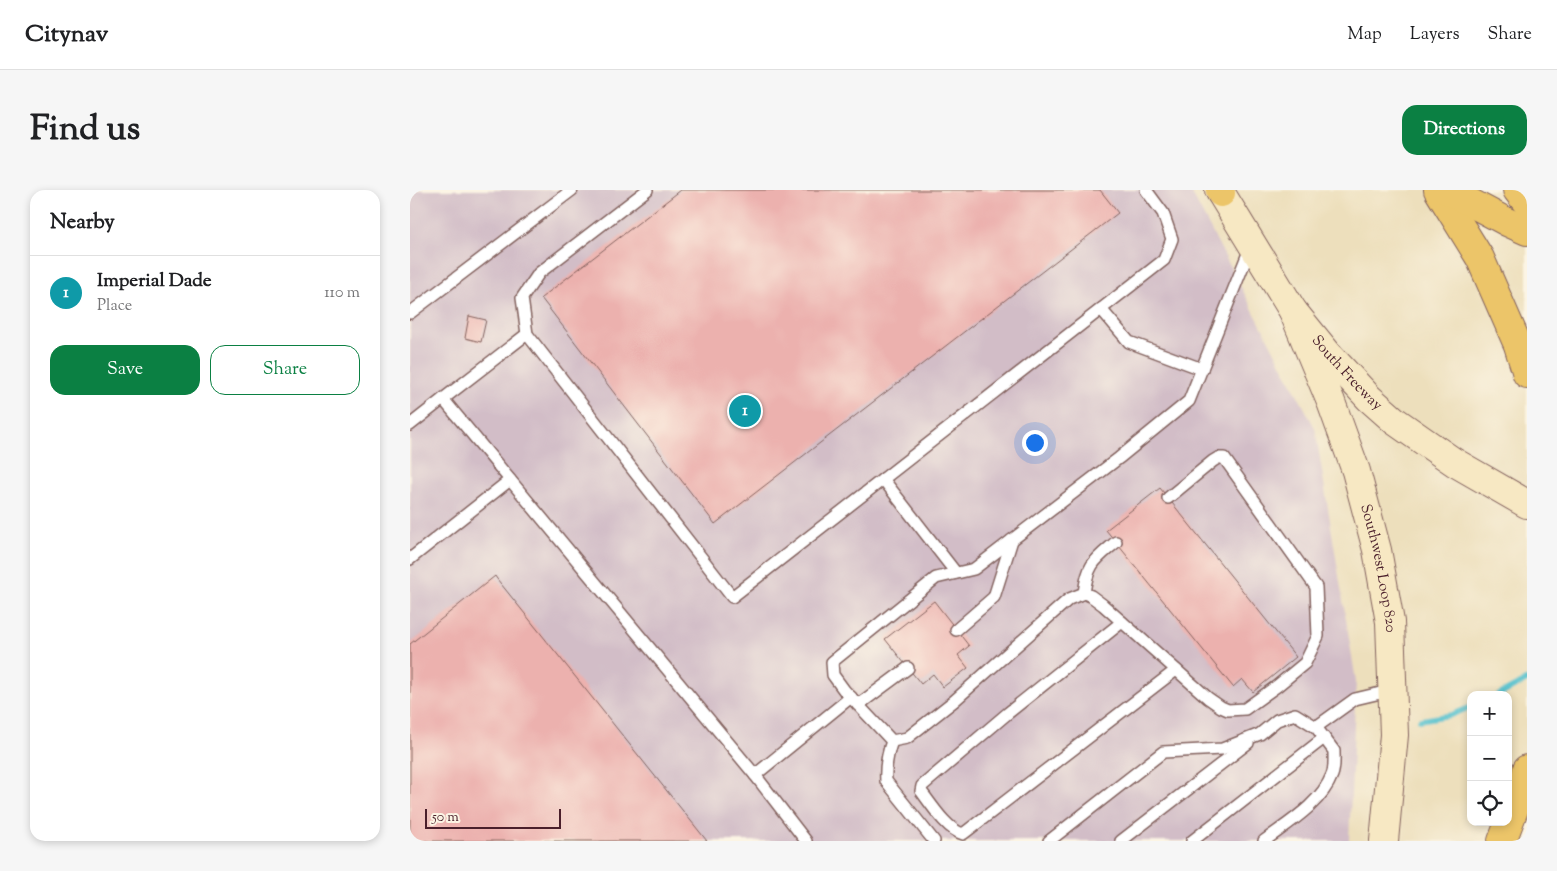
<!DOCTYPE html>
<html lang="en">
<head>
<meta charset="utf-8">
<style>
  body { margin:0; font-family:"Sorts Mill Goudy",serif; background:#f6f6f6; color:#202124 }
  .controls { position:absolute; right:15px; bottom:15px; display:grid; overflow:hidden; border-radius:10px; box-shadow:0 2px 8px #0003 }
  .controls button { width:45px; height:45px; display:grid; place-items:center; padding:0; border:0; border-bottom:1px solid #e0e0e0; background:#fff; color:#202124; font:25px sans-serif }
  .scale { position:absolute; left:15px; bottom:12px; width:136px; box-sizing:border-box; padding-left:5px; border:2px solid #4a1f2b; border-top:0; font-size:14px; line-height:18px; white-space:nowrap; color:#4a1f2b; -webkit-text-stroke:4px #fcf5e5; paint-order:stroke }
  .you { position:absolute; left:624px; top:252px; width:18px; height:18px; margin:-12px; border:4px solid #fff; border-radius:50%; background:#1a73e8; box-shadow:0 0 0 8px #1a73e833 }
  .badge { display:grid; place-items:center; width:32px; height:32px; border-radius:50%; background:#0b8043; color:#fff; font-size:16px; font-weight:700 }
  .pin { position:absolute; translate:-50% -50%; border:2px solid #fff; box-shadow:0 1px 5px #0006 }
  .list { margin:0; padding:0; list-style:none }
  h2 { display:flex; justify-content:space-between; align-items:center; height:65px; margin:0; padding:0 20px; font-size:21px }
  h2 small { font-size:16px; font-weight:400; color:#757577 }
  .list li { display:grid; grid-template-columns:32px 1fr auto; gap:15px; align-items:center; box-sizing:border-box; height:75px; padding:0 20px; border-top:1px solid #e0e0e0 }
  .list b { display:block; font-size:19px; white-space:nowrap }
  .list p { margin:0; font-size:16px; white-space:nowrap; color:#757577 }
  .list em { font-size:16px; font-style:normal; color:#757577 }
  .actions { display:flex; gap:10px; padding:15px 20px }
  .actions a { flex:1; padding:11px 0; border:1px solid #0b8043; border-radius:15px; text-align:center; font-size:18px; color:#0b8043 }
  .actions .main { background:#0b8043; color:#fff }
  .icon { flex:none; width:28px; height:28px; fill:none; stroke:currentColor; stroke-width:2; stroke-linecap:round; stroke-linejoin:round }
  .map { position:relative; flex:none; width:1117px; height:651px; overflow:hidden; border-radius:15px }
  header { display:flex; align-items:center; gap:30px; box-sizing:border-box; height:70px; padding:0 25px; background:#fff; border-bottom:1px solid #e0e0e0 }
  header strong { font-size:24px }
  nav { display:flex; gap:28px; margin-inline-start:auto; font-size:18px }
  .intro { display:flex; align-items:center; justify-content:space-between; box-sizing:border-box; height:120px; padding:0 30px }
  h1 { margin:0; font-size:35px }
  .button { padding:12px 22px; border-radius:15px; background:#0b8043; color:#fff; font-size:18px; font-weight:700 }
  main { display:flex; gap:30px; padding:0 30px }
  aside { flex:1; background:#fff; border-radius:15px; box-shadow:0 2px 8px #0003 }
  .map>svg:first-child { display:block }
</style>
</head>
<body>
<header>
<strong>Citynav</strong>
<nav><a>Map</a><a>Layers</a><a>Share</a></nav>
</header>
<div class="intro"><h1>Find us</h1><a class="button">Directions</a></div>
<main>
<aside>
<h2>Nearby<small></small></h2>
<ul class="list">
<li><span class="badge" style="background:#0f9aa8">1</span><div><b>Imperial Dade</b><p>Place</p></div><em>110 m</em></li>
</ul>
<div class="actions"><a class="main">Save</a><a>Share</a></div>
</aside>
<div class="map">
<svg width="1117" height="651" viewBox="0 0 1117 651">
  <rect width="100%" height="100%" fill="#fcf5e5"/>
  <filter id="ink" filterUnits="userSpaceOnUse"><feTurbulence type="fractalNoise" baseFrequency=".02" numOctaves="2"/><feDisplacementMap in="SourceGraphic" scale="10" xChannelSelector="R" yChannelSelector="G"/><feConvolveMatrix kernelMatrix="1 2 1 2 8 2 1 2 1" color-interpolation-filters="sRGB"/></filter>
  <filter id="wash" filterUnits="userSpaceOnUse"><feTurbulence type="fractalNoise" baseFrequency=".0096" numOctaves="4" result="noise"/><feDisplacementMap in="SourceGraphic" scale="20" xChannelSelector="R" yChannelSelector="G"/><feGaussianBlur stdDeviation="1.12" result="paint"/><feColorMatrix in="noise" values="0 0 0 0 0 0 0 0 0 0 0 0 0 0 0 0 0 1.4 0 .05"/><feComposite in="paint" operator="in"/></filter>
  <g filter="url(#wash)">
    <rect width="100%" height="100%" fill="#eddfbc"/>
    <path fill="#d2bdc7" d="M 0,0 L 780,0 L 905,238 L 946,491 L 939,651 L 0,651 Z"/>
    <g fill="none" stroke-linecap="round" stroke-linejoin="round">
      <g stroke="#55c1cd" stroke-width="5.5">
        <path d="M 1089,505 L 1117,490"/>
        <path d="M 1010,530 L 1041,525 L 1061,517"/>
      </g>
    </g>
    <g id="blocks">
      <g fill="#ecb1ae">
        <path d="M 271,0 L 690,0 L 708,23 L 305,334 L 131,108 Z"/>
        <path d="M 59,126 L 76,130 L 71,152 L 55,148 Z"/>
        <path d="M 750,298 L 886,467 L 843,502 L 832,489 L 823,497 L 696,340 Z"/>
        <path d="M 85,386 L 87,389 L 297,651 L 0,651 L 0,454 Z"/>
        <path d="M 524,411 L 559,456 L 548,465 L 558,478 L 533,497 L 523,484 L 511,494 L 475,449 Z"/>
      </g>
    </g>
  </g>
  <g filter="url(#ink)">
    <use href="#blocks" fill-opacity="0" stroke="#83625e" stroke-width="1"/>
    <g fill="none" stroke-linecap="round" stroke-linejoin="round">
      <defs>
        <g id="service">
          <path d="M 237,0 L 129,83 L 112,108 L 117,144 L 322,407 L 754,70 L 762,49 L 753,23 L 736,0"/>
          <path d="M 691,119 L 719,152 L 792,179"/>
          <path d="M 0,123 L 162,0"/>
          <path d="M 33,209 L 117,144"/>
          <path d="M 0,235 L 33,209 L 345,585 L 396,651"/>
          <path d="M 473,289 L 546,383"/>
          <path d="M 758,308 L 803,271 L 808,268 L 814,268 L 906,397 L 908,446 L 895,473 L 867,496 L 835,519 L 818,520 L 811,517 L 798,508 L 693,415 L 681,406 L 674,403 L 659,409 L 544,511 L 497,548 L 482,551 L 434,500 L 423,485 L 422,472 L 526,388 L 564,379 L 709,268 L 779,211 L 841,56"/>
          <path d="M 0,369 L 100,290"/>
          <path d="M 674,403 C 678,373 684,371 706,352"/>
          <path d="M 712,432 L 598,523 L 512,596 L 511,601 C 521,614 537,640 553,644 L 766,480"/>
          <path d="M 546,440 L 584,407 L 602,350"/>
          <path d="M 448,515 L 498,478"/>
          <path d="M 906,537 L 945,509 L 983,500"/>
          <path d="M 482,551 C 477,565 475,576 476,591 L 524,651"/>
          <path d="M 345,585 L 441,507"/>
          <path d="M 639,651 L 753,562 L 812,559 L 850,544 L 867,530 L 885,524 L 906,537 L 924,561 C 924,569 925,578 922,585 C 911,614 878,633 854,651"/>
          <path d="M 711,651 L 838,553"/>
          <path d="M 782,651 L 914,548"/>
        </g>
        <g id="secondary">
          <path id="s1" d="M 809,0 L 883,121 L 918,164 L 959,208 L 985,231 L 1015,252 L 1044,272 L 1117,314"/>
          <path id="s2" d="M 883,121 L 921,212 L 946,281 L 967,360 L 980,432 L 984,545 L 974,651"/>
        </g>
        <g id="motorway">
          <path d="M 810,0 L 811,3"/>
          <path d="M 1028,0 L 1070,68 L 1108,155 L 1117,184"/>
          <path d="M 1037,0 L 1097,32 L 1117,41"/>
          <path d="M 1107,0 L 1117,13"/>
          <path d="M 1092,651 L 1113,596 L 1117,579"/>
        </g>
      </defs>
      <use href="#service" stroke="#83625e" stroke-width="14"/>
      <use href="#secondary" stroke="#83625e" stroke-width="30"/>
      <use href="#motorway" stroke="#83625e" stroke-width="30"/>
      <use href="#service" stroke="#fff" stroke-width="11"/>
      <use href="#secondary" stroke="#f7e8c3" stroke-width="28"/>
      <use href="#motorway" stroke="#ecc569" stroke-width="28"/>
    </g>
  </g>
  <g text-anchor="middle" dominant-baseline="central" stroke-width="5" stroke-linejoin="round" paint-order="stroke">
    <g font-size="15" fill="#4a1f2b" stroke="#fcf5e5">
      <text stroke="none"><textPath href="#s1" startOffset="224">South Freeway</textPath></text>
      <text stroke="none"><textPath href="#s2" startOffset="272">Southwest Loop 820</textPath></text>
    </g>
  </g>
</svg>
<div class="controls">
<button>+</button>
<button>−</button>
<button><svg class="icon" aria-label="locate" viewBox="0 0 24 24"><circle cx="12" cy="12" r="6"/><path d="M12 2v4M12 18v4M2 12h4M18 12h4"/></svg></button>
</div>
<div class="scale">50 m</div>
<div class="you"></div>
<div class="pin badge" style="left:335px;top:221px;background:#0f9aa8">1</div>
</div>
</main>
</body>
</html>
